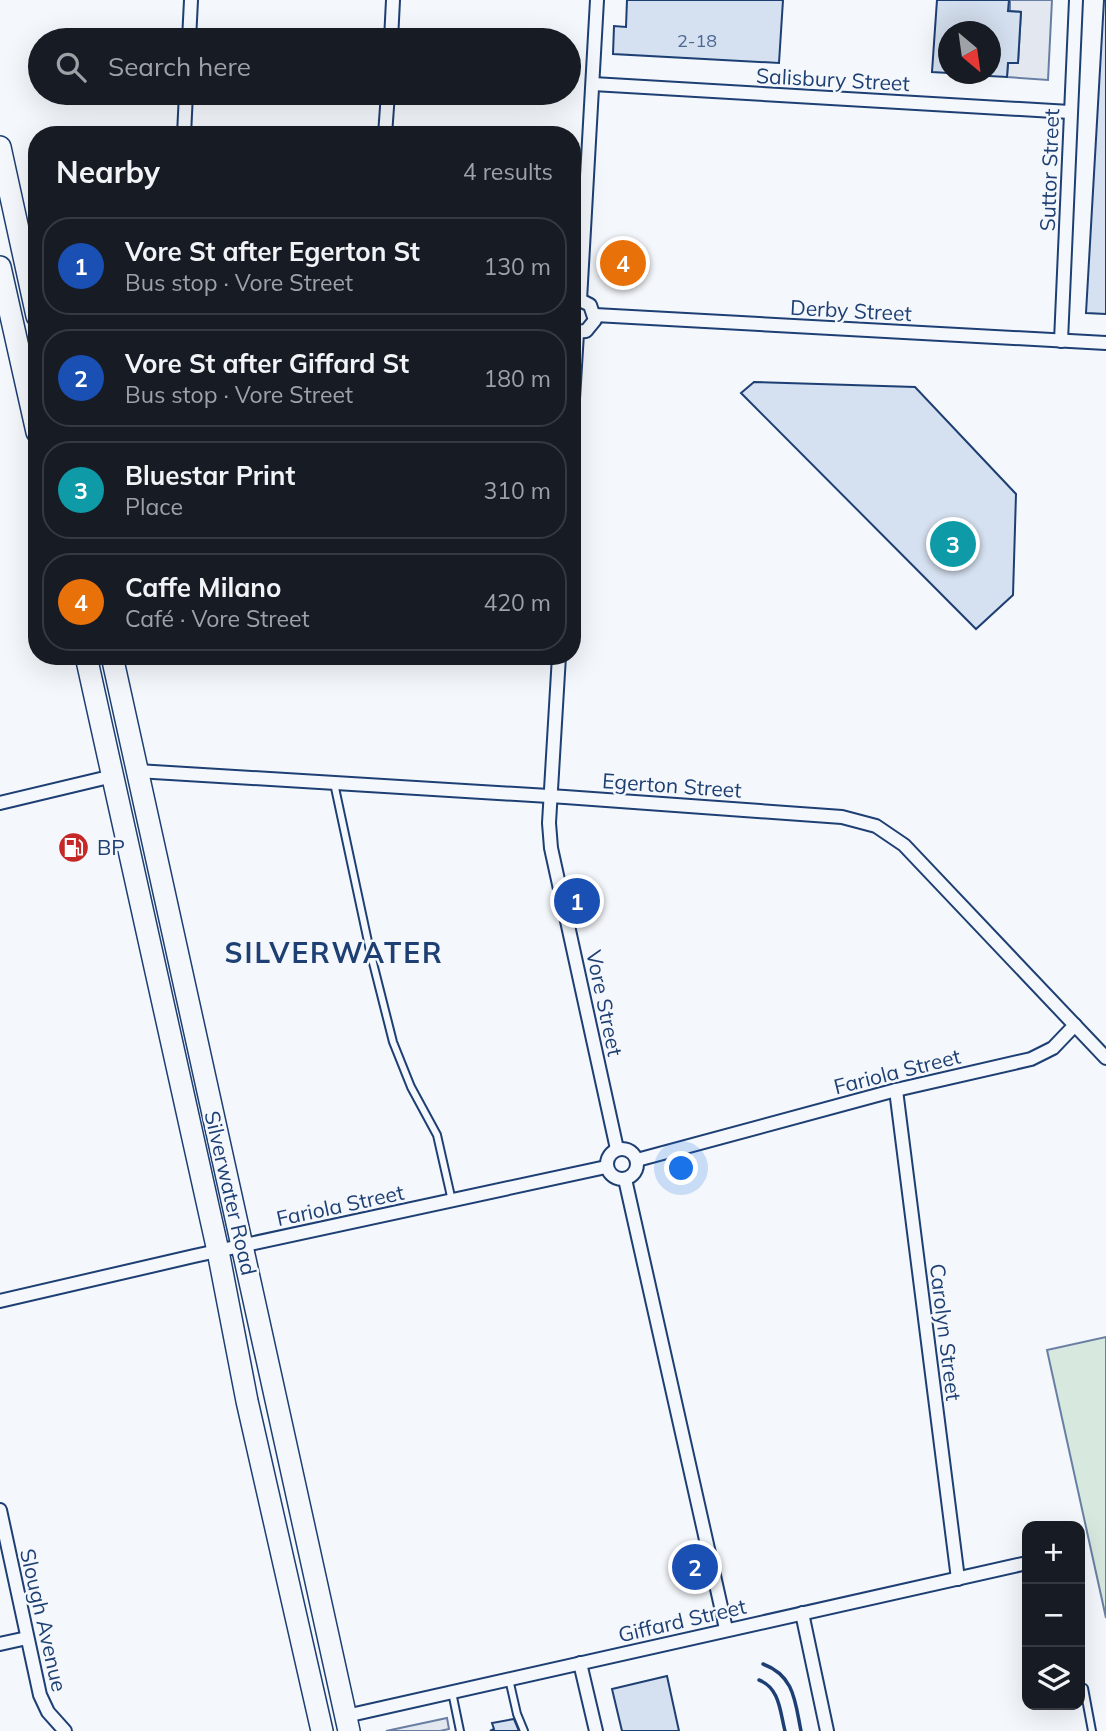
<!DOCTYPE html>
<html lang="en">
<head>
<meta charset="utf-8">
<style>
  body { margin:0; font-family:Mulish,sans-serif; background:#242831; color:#f1f3f6 }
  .controls { position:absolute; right:21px; bottom:21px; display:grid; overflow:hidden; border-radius:14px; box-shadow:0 7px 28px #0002 }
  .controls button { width:63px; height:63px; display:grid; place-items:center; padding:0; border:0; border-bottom:2px solid #363941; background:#171b24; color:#f1f3f6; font:35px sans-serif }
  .compass { position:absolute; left:938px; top:21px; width:63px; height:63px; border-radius:50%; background:#171b24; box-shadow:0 7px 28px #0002; rotate:151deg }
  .you { position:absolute; left:682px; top:1169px; width:24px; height:24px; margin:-18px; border:5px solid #fff; border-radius:50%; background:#1a73e8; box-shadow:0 0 0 10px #1a73e833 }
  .badge { display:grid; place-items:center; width:46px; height:46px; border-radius:50%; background:#c62828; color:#fff; font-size:23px; font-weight:700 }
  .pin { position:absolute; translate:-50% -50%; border:4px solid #fff; box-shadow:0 2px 7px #0006 }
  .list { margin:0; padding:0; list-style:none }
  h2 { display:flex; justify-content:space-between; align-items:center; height:91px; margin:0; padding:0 28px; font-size:30px }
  h2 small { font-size:23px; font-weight:400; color:#9ea1a6 }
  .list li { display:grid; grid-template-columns:46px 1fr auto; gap:21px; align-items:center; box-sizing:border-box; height:98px; margin:0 14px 14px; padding:0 14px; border:2px solid #363941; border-radius:28px }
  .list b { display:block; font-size:26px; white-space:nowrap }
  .list p { margin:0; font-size:23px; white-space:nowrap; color:#9ea1a6 }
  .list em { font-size:23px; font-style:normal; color:#9ea1a6 }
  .icon { flex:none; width:38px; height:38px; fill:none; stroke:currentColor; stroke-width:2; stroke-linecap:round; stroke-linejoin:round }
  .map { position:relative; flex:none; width:1106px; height:1731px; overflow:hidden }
  .search { position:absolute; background:#171b24; box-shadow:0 7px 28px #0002; left:28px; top:28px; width:553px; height:77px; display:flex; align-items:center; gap:18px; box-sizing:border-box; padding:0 24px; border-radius:38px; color:#9ea1a6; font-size:26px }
  .panel { position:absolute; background:#171b24; box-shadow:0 7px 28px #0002; left:28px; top:126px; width:553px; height:539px; border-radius:28px }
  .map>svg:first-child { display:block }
</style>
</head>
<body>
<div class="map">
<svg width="1106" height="1731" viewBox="0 0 1106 1731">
  <rect width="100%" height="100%" fill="#f4f7fb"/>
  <path fill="#d7e8df" stroke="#687fa3" stroke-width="2" d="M 1106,1337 L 1106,1618 L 1047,1350 Z"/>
  <g fill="#e3e8f0" stroke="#687fa3" stroke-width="2">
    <path d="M 1010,0 L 1052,0 L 1048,80 L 1007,77 L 1008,63 L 1018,63 L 1021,12 L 1010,11 Z"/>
    <path d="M 447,1718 L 449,1729 L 440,1731 L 386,1731 Z"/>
  </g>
  <g fill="#d5e0f0" stroke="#1d3f73" stroke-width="2">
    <path d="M 627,0 L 783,0 L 779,63 L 613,54 L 614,26 L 626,27 Z"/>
    <path d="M 937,0 L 1009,0 L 1008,11 L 1021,12 L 1018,63 L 1008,63 L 1007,77 L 951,74 L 990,74 L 990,32 L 948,32 L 948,73 L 932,72 Z"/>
    <path d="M 1104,0 L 1106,0 L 1106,314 L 1086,313 Z"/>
    <path d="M 754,382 L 915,387 L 1016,494 L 1013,595 L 976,629 L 741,393 Z"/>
    <path d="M 667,1676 L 679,1731 L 622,1731 L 612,1689 Z"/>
    <path d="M 514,1719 L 519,1731 L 490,1731 L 494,1729 L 492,1723 Z"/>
  </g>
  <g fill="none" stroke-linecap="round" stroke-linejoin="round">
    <defs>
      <g id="service">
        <path d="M 334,783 L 370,951 L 393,1042 L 411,1087 L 437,1135 L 452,1201"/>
        <path d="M 509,1679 L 517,1714 L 524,1731"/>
        <path d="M 1084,1688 L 1092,1731"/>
        <path d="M 452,1692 L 460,1731"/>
      </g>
      <g id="minor">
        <path d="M 189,40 L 191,0"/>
        <path d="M 391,40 L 393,0"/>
        <path d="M 593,84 L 1070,112"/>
        <path d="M 184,135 L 186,93"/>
        <path d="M 385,135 L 388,93"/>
        <path d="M 580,300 L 597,0"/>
        <path d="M 595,315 L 1106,343"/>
        <path d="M 572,332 L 586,331 L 595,320 L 590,305 L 580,300 L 573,301"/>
        <path d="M 1061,341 L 1076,0"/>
        <path d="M 572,415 L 577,333"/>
        <path d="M 559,656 L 549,823 L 551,848 L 617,1149"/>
        <path d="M 137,771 L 565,797 L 842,817 L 876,826 L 904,845 L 1106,1058"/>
        <path d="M 0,803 L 113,776"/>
        <path d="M 896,1090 L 958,1579"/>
        <circle cx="622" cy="1164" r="15"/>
        <path d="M 637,1160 L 896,1090 L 1031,1059 L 1053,1048 L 1075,1025"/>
        <path d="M 625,1179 L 726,1629"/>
        <path d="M 0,1301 L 194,1256 L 606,1167"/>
        <path d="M 0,1510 L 40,1695 L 48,1712 L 65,1731"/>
        <path d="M 802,1613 L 827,1731"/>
        <path d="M 0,1644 L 27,1638"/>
        <path d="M 580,1663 L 596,1731"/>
        <path d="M 346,1716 L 1027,1563"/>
      </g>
      <g id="trunk">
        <path d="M 0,147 L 37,316"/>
        <path d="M 0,267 L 37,432"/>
        <path d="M 86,656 L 218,1251 L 247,1401 L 322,1731"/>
        <path d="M 112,656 L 349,1731"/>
      </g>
    </defs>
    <use href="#service" stroke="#1d3f73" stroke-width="10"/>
    <use href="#minor" stroke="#1d3f73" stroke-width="16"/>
    <use href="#trunk" stroke="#1d3f73" stroke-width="24"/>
    <use href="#service" stroke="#f4f7fb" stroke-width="6"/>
    <use href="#minor" stroke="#f4f7fb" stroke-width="12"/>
    <use href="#trunk" stroke="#f4f7fb" stroke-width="21"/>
    <g stroke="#1d3f73" stroke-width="3.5">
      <path d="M 763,1664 C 795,1676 795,1702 801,1731"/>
      <path d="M 759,1680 C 780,1688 780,1712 785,1731"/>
    </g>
  </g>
  <defs>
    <symbol id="fuel-disc" viewBox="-11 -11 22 22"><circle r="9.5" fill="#c62828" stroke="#f4f7fb"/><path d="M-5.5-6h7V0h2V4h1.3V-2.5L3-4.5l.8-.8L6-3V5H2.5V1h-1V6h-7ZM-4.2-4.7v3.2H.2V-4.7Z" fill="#fff"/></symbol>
  </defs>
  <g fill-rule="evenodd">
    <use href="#fuel-disc" x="56" y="830" width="35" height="35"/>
  </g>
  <g text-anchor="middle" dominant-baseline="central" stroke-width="5" stroke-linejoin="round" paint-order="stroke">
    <g font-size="18" fill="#4b6792">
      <text x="697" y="40">2-18</text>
    </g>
    <g font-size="21" fill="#1d3f73" stroke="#f4f7fb">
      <text transform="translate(833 79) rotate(3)">Salisbury Street</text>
      <text transform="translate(1049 170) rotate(-88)">Suttor Street</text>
      <text transform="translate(851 310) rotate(3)">Derby Street</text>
      <text transform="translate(672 785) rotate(4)">Egerton Street</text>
      <text transform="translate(605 1003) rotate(78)">Vore Street</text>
      <text transform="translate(897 1071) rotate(-14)">Fariola Street</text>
      <text transform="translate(231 1193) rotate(77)">Silverwater Road</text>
      <text transform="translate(340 1205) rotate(-12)">Fariola Street</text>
      <text transform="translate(946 1332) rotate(83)">Carolyn Street</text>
      <text transform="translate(44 1620) rotate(77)">Slough Avenue</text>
      <text transform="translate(682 1620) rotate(-13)">Giffard Street</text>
    </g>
    <g font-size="21" fill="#1d3f73" stroke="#f4f7fb" text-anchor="start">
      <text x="97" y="847">BP</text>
    </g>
    <g font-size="28" font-weight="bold" letter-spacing="2" fill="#1d3f73" stroke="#f4f7fb">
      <text x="334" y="952">SILVERWATER</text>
    </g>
  </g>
</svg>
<div class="controls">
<button>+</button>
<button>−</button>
<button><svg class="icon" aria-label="layers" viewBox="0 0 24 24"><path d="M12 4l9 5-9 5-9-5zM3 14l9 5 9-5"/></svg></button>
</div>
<svg class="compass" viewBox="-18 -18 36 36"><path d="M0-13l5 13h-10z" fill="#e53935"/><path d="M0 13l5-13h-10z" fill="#9ea1a6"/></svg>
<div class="you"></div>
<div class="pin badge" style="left:577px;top:901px;background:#1a4fb4">1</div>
<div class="pin badge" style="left:695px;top:1567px;background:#1a4fb4">2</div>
<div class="pin badge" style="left:953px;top:544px;background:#0f9aa8">3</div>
<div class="pin badge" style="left:623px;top:263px;background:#e8710a">4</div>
<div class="search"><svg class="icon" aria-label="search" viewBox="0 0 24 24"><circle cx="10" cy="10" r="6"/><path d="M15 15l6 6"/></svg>Search here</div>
<section class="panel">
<h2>Nearby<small>4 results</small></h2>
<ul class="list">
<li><span class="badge" style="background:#1a4fb4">1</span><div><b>Vore St after Egerton St</b><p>Bus stop · Vore Street</p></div><em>130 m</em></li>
<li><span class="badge" style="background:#1a4fb4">2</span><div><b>Vore St after Giffard St</b><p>Bus stop · Vore Street</p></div><em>180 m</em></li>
<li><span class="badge" style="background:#0f9aa8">3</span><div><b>Bluestar Print</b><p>Place</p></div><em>310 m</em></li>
<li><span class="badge" style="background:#e8710a">4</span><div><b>Caffe Milano</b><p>Café · Vore Street</p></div><em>420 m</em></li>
</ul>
</section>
</div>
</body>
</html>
